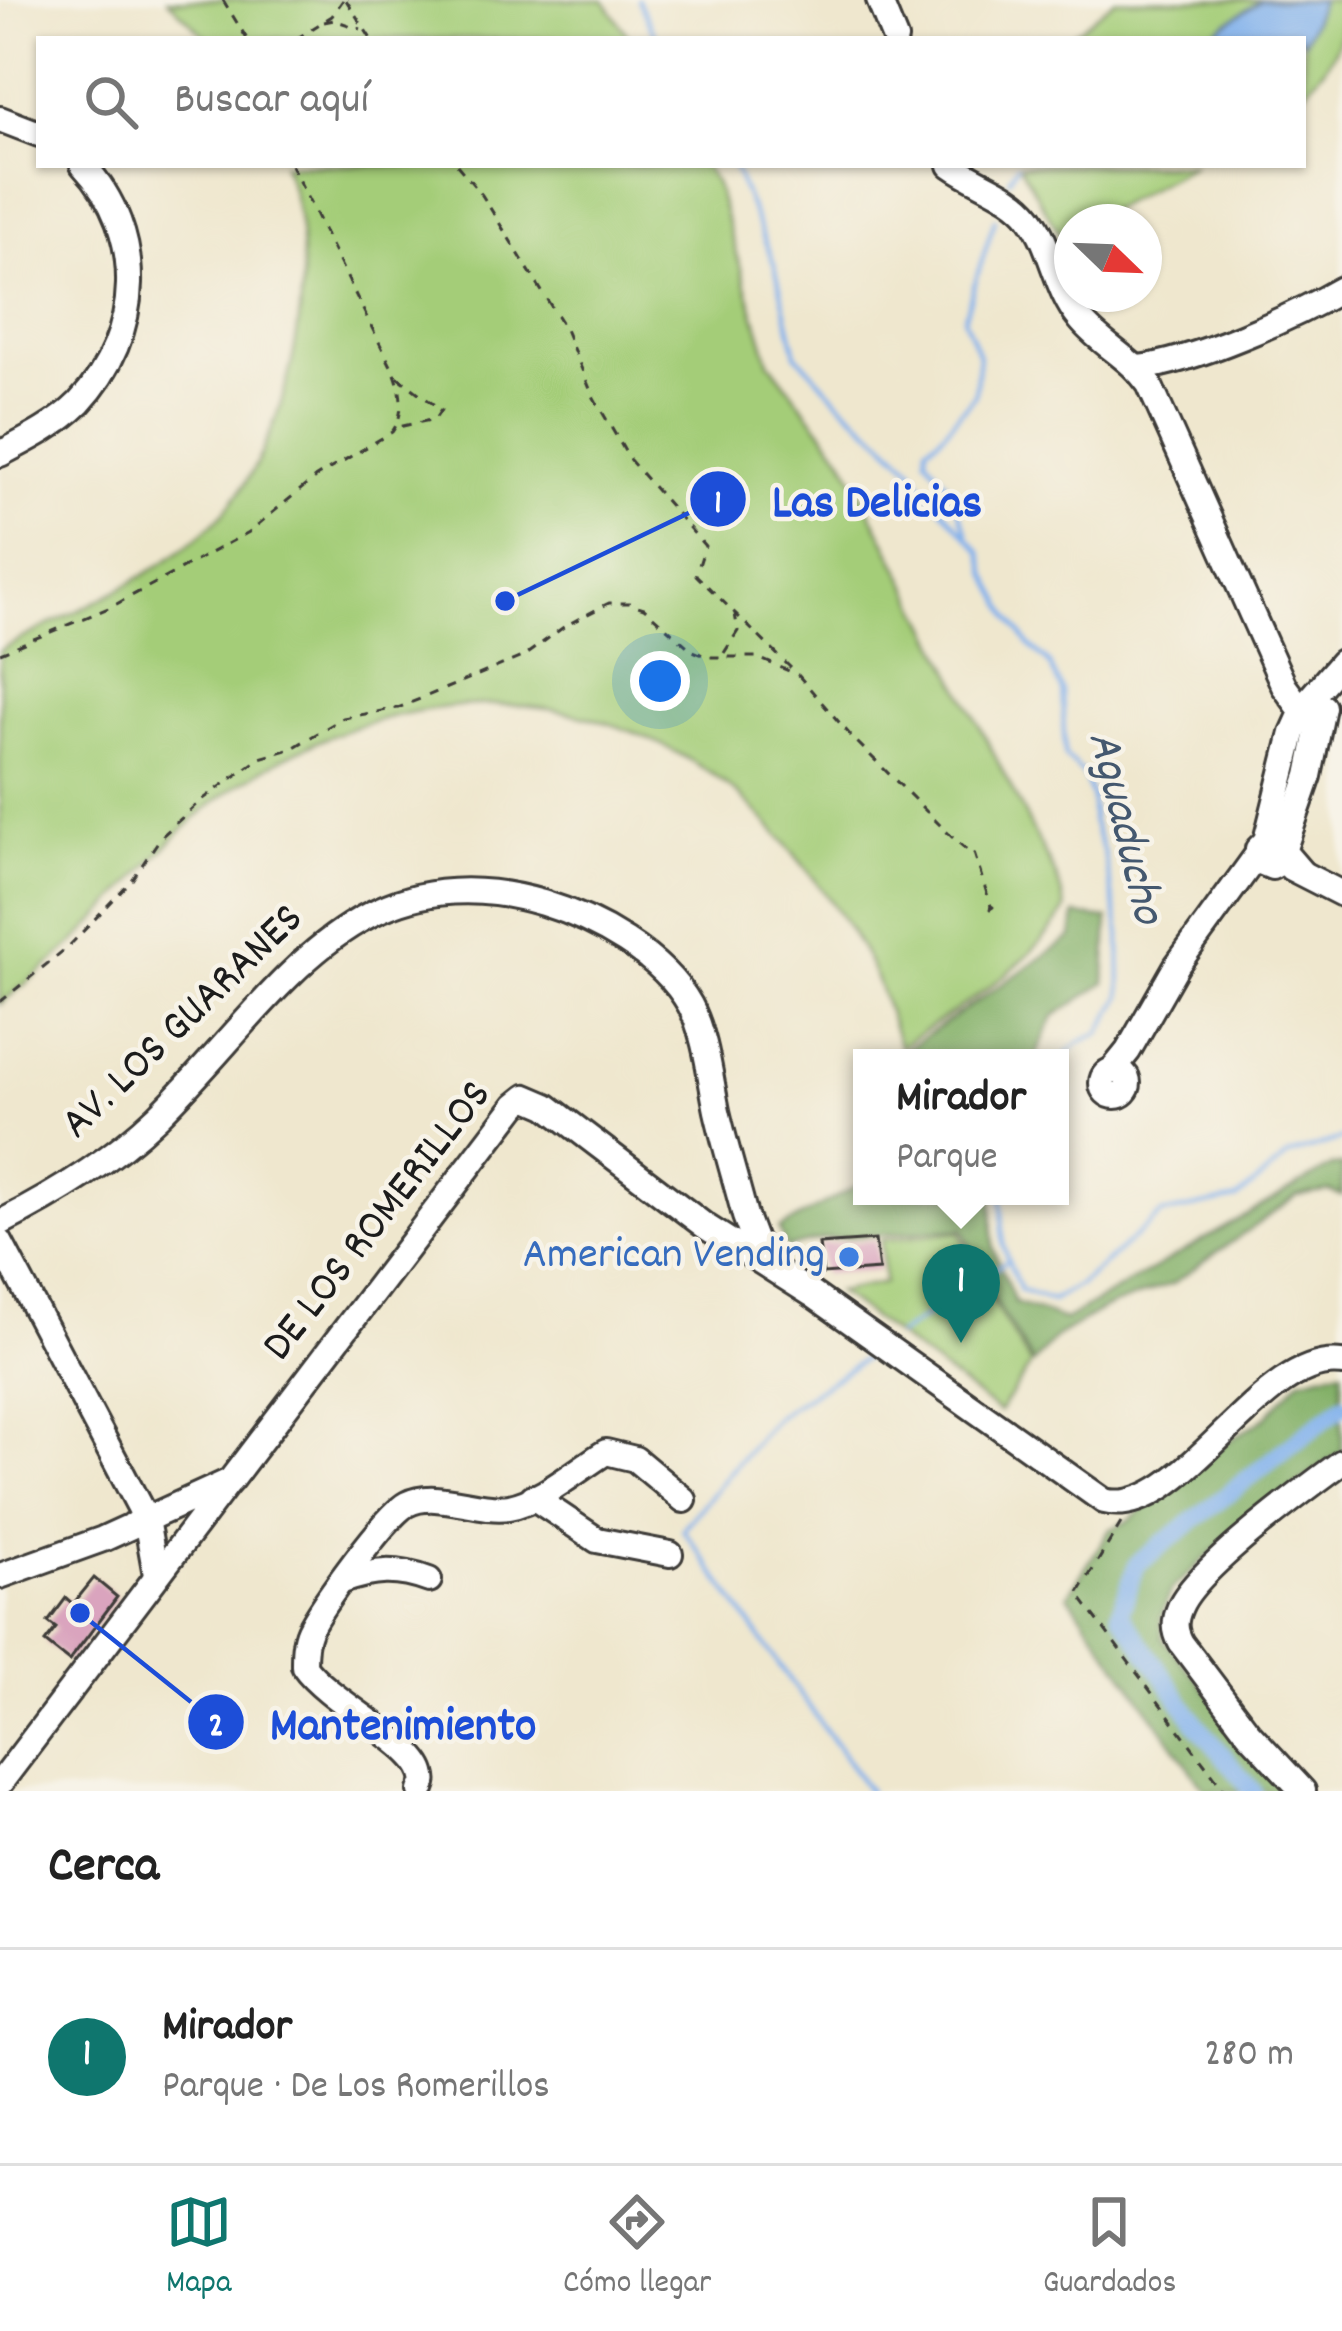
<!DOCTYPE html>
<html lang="es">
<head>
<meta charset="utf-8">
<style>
  body { margin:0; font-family:Dekko,sans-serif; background:#f2f2f2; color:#222 }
  .compass { position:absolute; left:1054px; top:204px; width:108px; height:108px; border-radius:50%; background:#fff; box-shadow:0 3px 9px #0004; rotate:113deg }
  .you { position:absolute; left:660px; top:681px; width:42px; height:42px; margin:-30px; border:9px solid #fff; border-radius:50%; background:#1a73e8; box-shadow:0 0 0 18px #1a73e833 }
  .badge { display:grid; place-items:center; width:78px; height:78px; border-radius:50%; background:#0f766e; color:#fff; font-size:39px; font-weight:700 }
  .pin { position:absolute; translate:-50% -99px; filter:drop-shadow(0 3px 6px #0008) }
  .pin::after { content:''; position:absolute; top:63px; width:42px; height:36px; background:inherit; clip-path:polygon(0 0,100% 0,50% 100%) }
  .popup { position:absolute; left:853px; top:1049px; width:216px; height:156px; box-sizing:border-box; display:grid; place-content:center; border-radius:0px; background:#fff; filter:drop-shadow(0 3px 9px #0005); font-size:39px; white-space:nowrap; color:#767676 }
  .popup b { font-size:45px; color:#222 }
  .popup::after { content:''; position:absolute; left:50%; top:100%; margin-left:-24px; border:24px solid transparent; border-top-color:#fff }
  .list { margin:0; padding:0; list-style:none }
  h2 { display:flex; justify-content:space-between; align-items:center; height:156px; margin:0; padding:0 48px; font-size:51px }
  h2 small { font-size:39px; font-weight:400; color:#767676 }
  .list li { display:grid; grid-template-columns:78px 1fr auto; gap:36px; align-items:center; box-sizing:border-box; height:216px; padding:0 48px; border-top:3px solid #e0e0e0 }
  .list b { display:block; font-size:45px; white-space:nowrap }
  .list p { margin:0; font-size:39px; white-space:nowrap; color:#767676 }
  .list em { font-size:39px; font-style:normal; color:#767676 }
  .icon { flex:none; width:66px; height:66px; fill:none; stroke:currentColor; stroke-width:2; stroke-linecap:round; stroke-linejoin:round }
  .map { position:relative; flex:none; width:1342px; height:1791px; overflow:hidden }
  .search { position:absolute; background:#fff; box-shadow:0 3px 9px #0004; left:36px; right:36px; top:36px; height:132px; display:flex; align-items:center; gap:30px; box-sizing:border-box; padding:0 42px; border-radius:0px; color:#767676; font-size:45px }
  .sheet { height:372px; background:#fff }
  nav { display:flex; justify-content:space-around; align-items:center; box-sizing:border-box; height:168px; border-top:3px solid #e0e0e0; background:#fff; font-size:33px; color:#767676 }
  nav a { display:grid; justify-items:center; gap:6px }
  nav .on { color:#0f766e }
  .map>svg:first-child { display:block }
</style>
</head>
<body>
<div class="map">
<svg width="1342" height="1791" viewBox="0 0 1342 1791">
  <rect width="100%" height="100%" fill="#f7f3e8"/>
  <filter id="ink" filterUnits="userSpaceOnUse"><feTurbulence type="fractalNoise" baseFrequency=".00833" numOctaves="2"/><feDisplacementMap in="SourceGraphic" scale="24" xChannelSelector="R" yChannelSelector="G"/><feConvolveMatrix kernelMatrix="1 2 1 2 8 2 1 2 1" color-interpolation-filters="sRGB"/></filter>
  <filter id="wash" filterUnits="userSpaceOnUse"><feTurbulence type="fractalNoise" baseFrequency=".004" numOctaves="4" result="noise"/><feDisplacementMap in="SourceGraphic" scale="48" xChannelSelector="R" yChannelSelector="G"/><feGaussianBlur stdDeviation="2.7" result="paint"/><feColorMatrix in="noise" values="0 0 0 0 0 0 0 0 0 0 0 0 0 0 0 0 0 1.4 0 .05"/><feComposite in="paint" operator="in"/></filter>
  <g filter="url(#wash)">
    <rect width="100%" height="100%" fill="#efe7ce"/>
    <g fill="#a4cd78" stroke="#60744a" stroke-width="3">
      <path d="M 168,0 L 604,0 L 630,39 L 208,39 Z"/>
      <path d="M 1115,0 L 1342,0 C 1342,51 1334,56 1303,94 L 1303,39 L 1067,39 Z"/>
      <path d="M 283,165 L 704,165 L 716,185 L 769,362 L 843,458 L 1057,878 L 1066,909 C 1027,971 959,1007 900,1047 C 892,1024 885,1001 876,978 C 850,917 767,811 712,774 C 563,674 388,687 241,783 C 174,826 128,893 70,946 C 48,967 23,985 0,1004 L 0,650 C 72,611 151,582 212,525 C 290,451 328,263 283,165 Z"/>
      <path d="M 1019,165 L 1194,165 L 1087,222 L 1072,222 L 1072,230 L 1061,236 Z"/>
      <path d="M 960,1232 L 978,1279 L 1031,1365 L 999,1412 L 837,1292 L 884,1283 L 881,1240 Z"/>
    </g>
    <g fill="#83b068" stroke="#506642" stroke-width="3">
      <path d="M 1075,915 L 1108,919 L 1105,983 L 1054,1016 L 1035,1058 L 903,1058 L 902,1052 L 1072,937 Z"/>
      <path d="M 1342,1165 L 1342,1196 L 1330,1191 L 1297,1196 L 1172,1284 L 1105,1308 L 1056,1337 L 1033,1363 L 983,1281 L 963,1229 L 823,1239 L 786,1248 L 779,1229 L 862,1183 L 862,1196 L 992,1196 L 993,1248 L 1015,1303 L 1065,1320 L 1332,1166 Z"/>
      <path d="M 1342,1369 L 1342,1451 L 1234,1532 L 1171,1590 L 1161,1617 L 1163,1639 L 1290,1791 L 1206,1791 L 1068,1595 L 1110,1530 L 1128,1521 L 1218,1448 L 1266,1417 L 1300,1379 Z"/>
    </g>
    <path fill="#81b1ec" stroke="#4e6684" stroke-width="3" d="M 1261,0 L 1322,0 L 1303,44 L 1303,39 L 1203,39 Z"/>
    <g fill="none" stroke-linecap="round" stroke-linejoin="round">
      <g stroke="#81b1ec" stroke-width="4.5">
        <path d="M 638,0 L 657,39"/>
        <path d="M 733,165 L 775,266 L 796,354 L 836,398 L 911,467 L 924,488 L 981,552 L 987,574 L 1011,619 L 1030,646 L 1049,663 L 1062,691 L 1065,756 L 1083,773 L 1092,798 L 1092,821 L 1104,853 L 1120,934 L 1121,997 L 1100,1033 L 1080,1042 L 1060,1059"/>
        <path d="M 1009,179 L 1017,165"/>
        <path d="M 968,534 L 950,488 L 926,457 L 927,446 L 938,439 L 975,395 L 979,355 L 964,318 L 995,219"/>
        <path d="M 1002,1196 L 1003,1246 L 1008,1260"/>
        <path d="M 898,1335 L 1008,1260 L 1020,1290 L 1052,1301 L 1081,1284 L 1161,1214 L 1237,1199 L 1289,1155 L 1342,1139"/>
        <path d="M 869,1791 L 683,1529 L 776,1417 L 874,1352"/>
      </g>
      <path stroke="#81b1ec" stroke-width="18" d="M 1253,1791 L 1196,1723 L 1120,1613 L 1137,1564 L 1342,1406"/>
    </g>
    <g id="blocks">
      <g fill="#daa4be">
        <path d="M 875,1240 L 879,1270 L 823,1274 L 819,1244 Z"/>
        <path d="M 94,1578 L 117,1597 L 69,1661 L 45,1642 L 56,1628 L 48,1622 L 66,1598 L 73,1604 Z"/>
      </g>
    </g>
  </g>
  <g filter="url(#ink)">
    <use href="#blocks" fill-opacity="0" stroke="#3c3a37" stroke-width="3"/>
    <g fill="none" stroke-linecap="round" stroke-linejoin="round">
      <defs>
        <g id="minor">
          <path d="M 879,0 L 895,39"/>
          <path d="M 0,119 L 39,134"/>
          <path d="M 951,165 C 976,183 1012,193 1030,217 C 1053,248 1055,289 1080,319 C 1101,345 1130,357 1149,384 L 1284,686 L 1303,712 L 1319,719"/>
          <path d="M 1138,368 C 1193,362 1293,317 1342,289"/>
          <path d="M 0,454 C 27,440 57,425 79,403 C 143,335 147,233 83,165"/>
          <path d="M 1266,841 L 1275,841 L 1283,851 L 1281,862 L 1272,867 L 1260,862 L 1258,849 L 1266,841 L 1293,733 L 1307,702 L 1342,662"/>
          <path d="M 1291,868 L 1342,894"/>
          <path d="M 1301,872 L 1283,851 L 1309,776 L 1323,707"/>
          <circle cx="1115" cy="1083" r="13"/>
          <path d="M 1111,1072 L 1128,1051 L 1177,965 L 1257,855"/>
          <path d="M 0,1223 C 57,1194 111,1161 158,1116 C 275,1002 351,847 543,903 C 596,919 662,955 690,1005 C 706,1035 710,1077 717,1111 C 725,1146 736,1181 745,1216 L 754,1240 L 769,1262"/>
          <path d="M 0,1242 L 146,1519 L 156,1575"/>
          <path d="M 533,1497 L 597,1540 L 670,1554"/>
          <path d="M 0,1576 L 103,1539 L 230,1481 L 516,1105 L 526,1097 L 547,1106 L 705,1226 L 812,1294 L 1104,1501 C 1182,1521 1261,1351 1342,1363"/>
          <path d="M 342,1581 C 375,1570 396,1568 429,1580"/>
          <path d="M 0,1783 L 227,1484"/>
          <path d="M 421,1791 C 424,1783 426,1783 423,1773 C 414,1742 328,1701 304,1666 C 304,1654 304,1641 309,1630 C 320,1607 386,1515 407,1504 C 436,1489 478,1512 509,1507 C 542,1501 578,1469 606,1452 L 635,1459 L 684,1500"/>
          <path d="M 1303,1791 L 1248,1732 L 1181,1643 C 1174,1630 1174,1621 1180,1607 C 1196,1569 1305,1489 1342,1462"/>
        </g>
      </defs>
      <use href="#minor" stroke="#3c3a37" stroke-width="30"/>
      <g stroke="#3c3a37" stroke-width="3" stroke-dasharray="9 9" stroke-linecap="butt">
        <path d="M 223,0 L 247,39"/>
        <path d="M 346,0 L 371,39"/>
        <path d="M 324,22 L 334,20 L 361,29"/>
        <path d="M 296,39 L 332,16 L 343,0"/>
        <path d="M 457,165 L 482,195 L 564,327 L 593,396 L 630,460 L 705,546 L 696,575 L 791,668"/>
        <path d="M 398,377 L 441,410 L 435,419 L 398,427"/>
        <path d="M 0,653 L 111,607 L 249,532 L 316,477 L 392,432 C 405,414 402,393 395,374 L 291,165"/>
        <path d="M 724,653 L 738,631 L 735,614"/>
        <path d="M 798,675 L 851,736 L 951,836 L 967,850 L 973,850 L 991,906"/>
        <path d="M 991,906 L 993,907 L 990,909 Z"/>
        <path d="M 0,1002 L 69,946 L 132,880 L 161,837 L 198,803 L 260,758 L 291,749 L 343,718 L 398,708 L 524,656 L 565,626 L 609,603 L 629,603 L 644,608 L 693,651 L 708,657 L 756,657 L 798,675"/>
        <path d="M 1121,1523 L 1078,1594 L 1225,1791"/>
      </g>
      <use href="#minor" stroke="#fff" stroke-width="24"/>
    </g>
  </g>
  <circle fill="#3f7fe0" stroke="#f7f3e8" stroke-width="4.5" cx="849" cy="1257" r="12"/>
  <g text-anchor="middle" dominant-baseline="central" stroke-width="9" stroke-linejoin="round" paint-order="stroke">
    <g font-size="45" fill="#1c1c1c" stroke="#f7f3e8">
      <text transform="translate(184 1023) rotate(-44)">AV. LOS GUARANES</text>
      <text transform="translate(379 1222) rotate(-52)">DE LOS ROMERILLOS</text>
    </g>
    <g font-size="45" fill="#366cbe" stroke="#f7f3e8" text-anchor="end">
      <text x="825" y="1257">American Vending</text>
    </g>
    <g font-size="48" font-style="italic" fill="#44586f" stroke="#f7f3e8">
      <text transform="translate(1123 828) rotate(76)">Aguaducho</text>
    </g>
  </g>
  <path fill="none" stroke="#1d4ed8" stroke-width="4.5" d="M505 601L718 499M80 1613L216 1722"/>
  <g fill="#1d4ed8" stroke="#f7f3e8" stroke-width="4.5">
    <circle cx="505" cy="601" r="12"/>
    <circle cx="80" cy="1613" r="12"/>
    <circle cx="718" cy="499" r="30"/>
    <circle cx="216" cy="1722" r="30"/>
  </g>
  <g font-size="36" text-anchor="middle" font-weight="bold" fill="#fff">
    <text x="718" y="512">1</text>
    <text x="216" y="1735">2</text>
  </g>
  <g font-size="48" text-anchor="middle" font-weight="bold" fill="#1d4ed8" stroke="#f7f3e8" stroke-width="9" stroke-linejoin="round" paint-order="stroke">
    <text x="877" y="516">Las Delicias</text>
    <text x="403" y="1739">Mantenimiento</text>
  </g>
</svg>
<svg class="compass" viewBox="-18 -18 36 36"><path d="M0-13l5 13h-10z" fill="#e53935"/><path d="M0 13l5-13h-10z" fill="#767676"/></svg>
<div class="you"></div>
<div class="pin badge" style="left:961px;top:1343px">1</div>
<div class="popup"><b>Mirador</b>Parque</div>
<div class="search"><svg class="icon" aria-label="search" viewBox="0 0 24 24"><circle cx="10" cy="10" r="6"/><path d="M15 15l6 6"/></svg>Buscar aquí</div>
</div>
<section class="sheet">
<h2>Cerca<small></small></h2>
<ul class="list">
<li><span class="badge">1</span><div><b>Mirador</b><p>Parque · De Los Romerillos</p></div><em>280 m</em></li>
</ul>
</section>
<nav>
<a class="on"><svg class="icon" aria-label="map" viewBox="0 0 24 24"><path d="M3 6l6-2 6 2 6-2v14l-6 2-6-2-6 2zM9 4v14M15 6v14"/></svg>Mapa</a>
<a><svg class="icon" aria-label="directions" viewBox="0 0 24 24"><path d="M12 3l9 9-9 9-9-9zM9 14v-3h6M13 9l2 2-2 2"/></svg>Cómo llegar</a>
<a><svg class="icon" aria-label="saved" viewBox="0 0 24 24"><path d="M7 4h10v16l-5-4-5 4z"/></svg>Guardados</a>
</nav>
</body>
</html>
